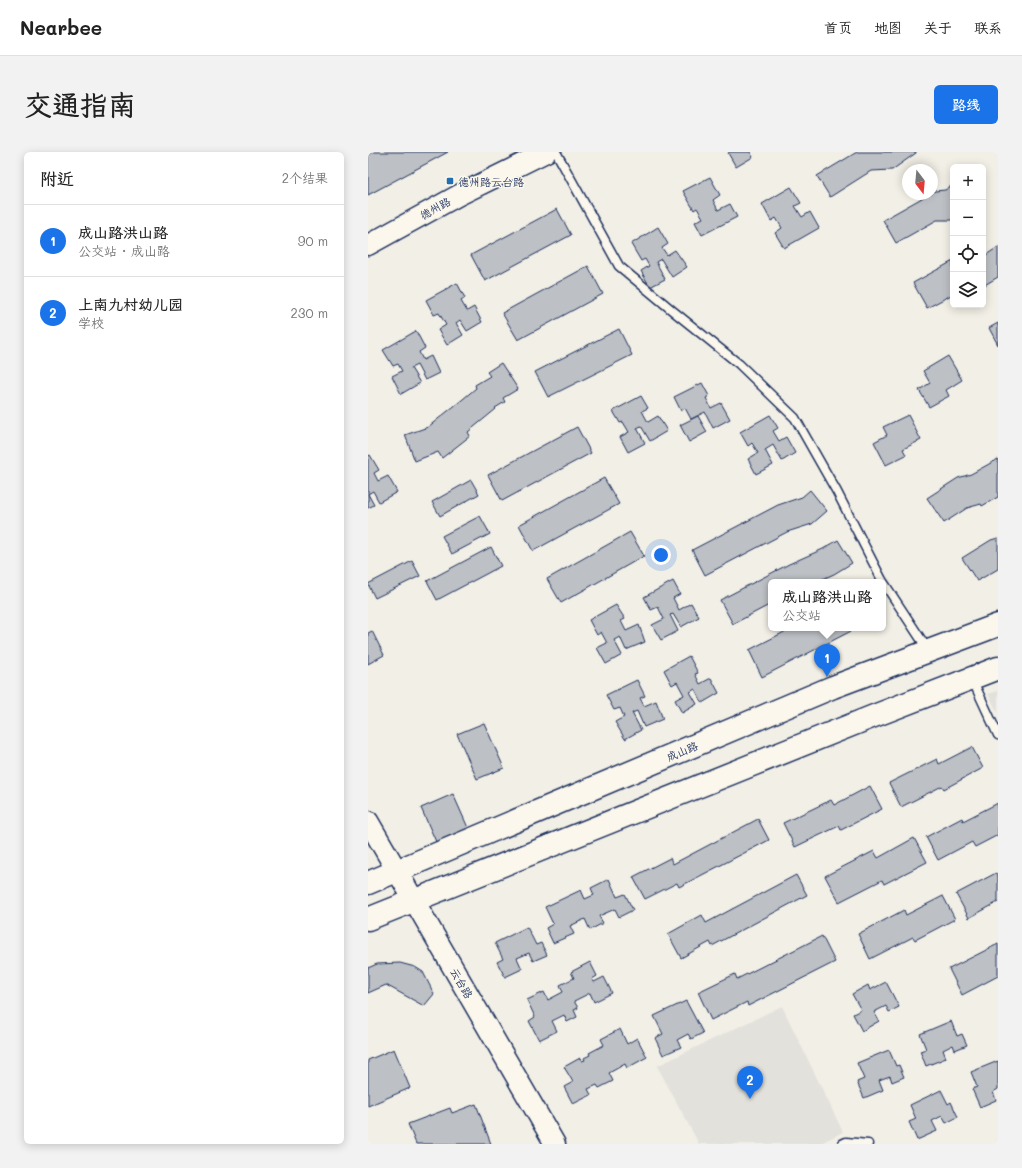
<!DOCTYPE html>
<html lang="zh">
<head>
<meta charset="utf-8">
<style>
  body { margin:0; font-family:Mali,"LXGW WenKai TC",sans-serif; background:#f2f2f2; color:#222 }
  .controls { position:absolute; right:12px; top:12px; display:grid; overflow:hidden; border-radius:6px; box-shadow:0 2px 10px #0003 }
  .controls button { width:36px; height:36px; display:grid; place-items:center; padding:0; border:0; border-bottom:1px solid #e0e0e0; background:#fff; color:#222; font:20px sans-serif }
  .compass { position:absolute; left:534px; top:12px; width:36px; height:36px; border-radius:50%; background:#fff; box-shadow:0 2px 10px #0003; rotate:164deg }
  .you { position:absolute; left:293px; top:403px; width:14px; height:14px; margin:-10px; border:3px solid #fff; border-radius:50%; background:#1a73e8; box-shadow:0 0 0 6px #1a73e833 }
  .badge { display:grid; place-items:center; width:26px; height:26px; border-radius:50%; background:#1a73e8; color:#fff; font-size:13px; font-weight:700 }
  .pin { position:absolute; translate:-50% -33px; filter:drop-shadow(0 1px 2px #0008) }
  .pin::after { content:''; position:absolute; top:21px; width:14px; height:12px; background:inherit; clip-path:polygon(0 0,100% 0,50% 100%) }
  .popup { position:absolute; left:400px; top:427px; width:118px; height:52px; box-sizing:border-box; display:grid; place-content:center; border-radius:6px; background:#fff; filter:drop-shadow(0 1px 3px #0005); font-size:13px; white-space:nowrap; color:#767676 }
  .popup b { font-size:15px; color:#222 }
  .popup::after { content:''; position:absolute; left:50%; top:100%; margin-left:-8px; border:8px solid transparent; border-top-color:#fff }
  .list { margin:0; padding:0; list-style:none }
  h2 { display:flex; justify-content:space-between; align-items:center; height:52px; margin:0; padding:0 16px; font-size:17px }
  h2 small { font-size:13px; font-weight:400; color:#767676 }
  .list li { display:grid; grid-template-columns:26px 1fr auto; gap:12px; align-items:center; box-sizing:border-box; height:72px; padding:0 16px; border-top:1px solid #e0e0e0 }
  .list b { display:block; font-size:15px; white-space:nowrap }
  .list p { margin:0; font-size:13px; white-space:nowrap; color:#767676 }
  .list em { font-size:13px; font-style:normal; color:#767676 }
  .icon { flex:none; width:22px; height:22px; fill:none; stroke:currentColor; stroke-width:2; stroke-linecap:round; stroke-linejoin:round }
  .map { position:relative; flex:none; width:630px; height:992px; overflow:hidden; border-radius:6px }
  header { display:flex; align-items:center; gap:24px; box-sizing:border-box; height:56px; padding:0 20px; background:#fff; border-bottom:1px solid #e0e0e0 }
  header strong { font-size:19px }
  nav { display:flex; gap:22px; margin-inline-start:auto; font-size:14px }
  .intro { display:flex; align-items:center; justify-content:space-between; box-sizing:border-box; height:96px; padding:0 24px }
  h1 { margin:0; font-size:28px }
  .button { padding:10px 18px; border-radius:6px; background:#1a73e8; color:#fff; font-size:14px; font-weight:700 }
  main { display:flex; gap:24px; padding:0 24px }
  aside { flex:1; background:#fff; border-radius:6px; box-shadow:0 2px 10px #0003 }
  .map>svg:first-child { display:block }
</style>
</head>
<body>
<header>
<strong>Nearbee</strong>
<nav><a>首页</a><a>地图</a><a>关于</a><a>联系</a></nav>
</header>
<div class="intro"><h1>交通指南</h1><a class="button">路线</a></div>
<main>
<aside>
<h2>附近<small>2个结果</small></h2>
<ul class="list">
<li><span class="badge">1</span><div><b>成山路洪山路</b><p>公交站 · 成山路</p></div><em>90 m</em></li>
<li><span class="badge">2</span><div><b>上南九村幼儿园</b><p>学校</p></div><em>230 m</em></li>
</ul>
</aside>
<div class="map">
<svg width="630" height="992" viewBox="0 0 630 992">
  <rect width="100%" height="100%" fill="#f2efe6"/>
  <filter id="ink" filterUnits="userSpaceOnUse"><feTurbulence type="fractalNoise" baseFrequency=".025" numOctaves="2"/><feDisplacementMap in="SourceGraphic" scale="8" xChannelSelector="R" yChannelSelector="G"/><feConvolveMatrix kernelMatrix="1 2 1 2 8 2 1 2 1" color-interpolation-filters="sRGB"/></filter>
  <g filter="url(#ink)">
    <g fill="#e2e1dc">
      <path d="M 630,539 L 630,561 L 620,542 Z"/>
      <path d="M 414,854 L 475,980 L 451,992 L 331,992 L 289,914 Z"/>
    </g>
    <g fill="#bdc0c4" stroke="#1b2f5e">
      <path d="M 6,0 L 80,0 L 0,43 L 0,3 Z"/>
      <path d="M 362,0 L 382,0 L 385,5 L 368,15 L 360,1 Z"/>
      <path d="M 489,0 L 548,0 L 548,1 L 524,18 L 503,19 L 462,45 L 449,24 Z"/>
      <path d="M 342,25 L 352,43 L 345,48 L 350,58 L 362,52 L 369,65 L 334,83 L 327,70 L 335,66 L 329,56 L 326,58 L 315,39 Z"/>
      <path d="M 585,33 L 585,68 L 569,68 L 528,91 L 515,68 L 561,42 L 564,42 L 564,41 L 567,39 L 577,38 Z"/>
      <path d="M 423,35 L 433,51 L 427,54 L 434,65 L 442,60 L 451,76 L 416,96 L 407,81 L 414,76 L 408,66 L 403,69 L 394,52 Z"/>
      <path d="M 189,57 L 203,83 L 117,129 L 103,103 Z"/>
      <path d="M 290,75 L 300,92 L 294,96 L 299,103 L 307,98 L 319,115 L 304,125 L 293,107 L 288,110 L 297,127 L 282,135 L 273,119 L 281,114 L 277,107 L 273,109 L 263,92 Z"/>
      <path d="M 630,95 L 630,125 L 615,134 L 615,105 Z"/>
      <path d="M 585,109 L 585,142 L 559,156 L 545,131 Z"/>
      <path d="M 220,114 L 235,142 L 150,188 L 134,161 Z"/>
      <path d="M 89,131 L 97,146 L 93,149 L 99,159 L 106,155 L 114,170 L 99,179 L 92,168 L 88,171 L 95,183 L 79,193 L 70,178 L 78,173 L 71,161 L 66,163 L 58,148 Z"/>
      <path d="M 630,171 L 630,193 L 621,176 Z"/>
      <path d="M 251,177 L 264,203 L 180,245 L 167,220 Z"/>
      <path d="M 48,179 L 57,196 L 51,200 L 55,208 L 63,204 L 71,221 L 57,228 L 49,213 L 43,216 L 52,231 L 33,242 L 24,224 L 34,219 L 30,212 L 25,214 L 15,198 Z"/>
      <path d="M 580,204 L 594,228 L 578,238 L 581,244 L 561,255 L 551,238 L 562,231 L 555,219 Z"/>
      <path d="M 133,211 L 150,237 L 135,246 L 137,250 L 127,256 L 128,257 L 100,280 L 102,284 L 74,306 L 70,300 L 47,309 L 37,283 L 60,275 L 95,247 L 108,236 L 107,233 L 122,224 L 119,220 Z"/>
      <path d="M 334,231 L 341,244 L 338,246 L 343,256 L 353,251 L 362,267 L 345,276 L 337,260 L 323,267 L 317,256 L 313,259 L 306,245 Z"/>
      <path d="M 273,244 L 280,256 L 274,259 L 280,270 L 290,264 L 299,279 L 282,289 L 273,274 L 269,276 L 277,291 L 260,300 L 252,285 L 261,280 L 255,270 L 252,271 L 245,259 Z"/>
      <path d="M 402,263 L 410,276 L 405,279 L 411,289 L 418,285 L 427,301 L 414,309 L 405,293 L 397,298 L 405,313 L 388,322 L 380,307 L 390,301 L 384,291 L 380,294 L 372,280 Z"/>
      <path d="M 540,263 L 553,288 L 535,297 L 538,303 L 518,313 L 506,290 L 519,283 L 515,275 Z"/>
      <path d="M 330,264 L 339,280 L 321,290 L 312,273 Z"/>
      <path d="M 209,275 L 223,301 L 134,349 L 120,323 Z"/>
      <path d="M 2,303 L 11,318 L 6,321 L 10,329 L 20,324 L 29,340 L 11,350 L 5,339 L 0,342 L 0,304 Z"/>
      <path d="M 630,307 L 630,345 L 614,354 L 613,352 L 599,356 L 576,371 L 559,346 L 590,326 L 603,322 Z"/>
      <path d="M 236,326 L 251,352 L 165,399 L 151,373 Z"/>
      <path d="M 103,328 L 111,342 L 72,364 L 64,350 Z"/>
      <path d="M 442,338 L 459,359 L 444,372 L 419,380 L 337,423 L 324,398 L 410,353 L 434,345 Z"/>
      <path d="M 0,342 L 6,353 L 0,356 Z"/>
      <path d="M 112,364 L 122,382 L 84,402 L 74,384 Z"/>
      <path d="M 262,380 L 276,404 L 193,451 L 179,427 Z"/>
      <path d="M 630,386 L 630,417 L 609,429 L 594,406 L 623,388 Z"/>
      <path d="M 470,388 L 484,411 L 466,422 L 448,430 L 403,430 L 403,452 L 365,472 L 352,448 L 421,412 L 455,397 Z"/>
      <path d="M 123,395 L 133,414 L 69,448 L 59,429 Z"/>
      <path d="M 44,409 L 52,424 L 7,446 L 0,432 Z"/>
      <path d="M 305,429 L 312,442 L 305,446 L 311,458 L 323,451 L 331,465 L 313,475 L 305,462 L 302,463 L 310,479 L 293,488 L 284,473 L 296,467 L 290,455 L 283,458 L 276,445 Z"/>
      <path d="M 248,453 L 257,467 L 253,469 L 258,479 L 271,473 L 277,490 L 258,498 L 252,485 L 246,488 L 254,503 L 238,512 L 229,496 L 239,491 L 233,480 L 229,483 L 221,468 Z"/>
      <path d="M 424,476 L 489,476 L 394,525 L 381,498 Z"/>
      <path d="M 4,479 L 16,503 L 0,512 L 0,481 Z"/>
      <path d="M 321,504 L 330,521 L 327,522 L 332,532 L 343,526 L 351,541 L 334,551 L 327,537 L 322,540 L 329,552 L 314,561 L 307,548 L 316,543 L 309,530 L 304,533 L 296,518 Z"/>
      <path d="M 269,528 L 277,544 L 272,546 L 276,554 L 288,549 L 295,567 L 276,575 L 269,559 L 264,561 L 273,578 L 257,587 L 247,570 L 256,565 L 252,556 L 246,558 L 238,543 Z"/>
      <path d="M 116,571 L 136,616 L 109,627 L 89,582 Z"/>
      <path d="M 604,595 L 615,616 L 576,637 L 574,634 L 533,655 L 521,631 L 569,607 L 571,612 Z"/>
      <path d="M 502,634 L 514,657 L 473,678 L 471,674 L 427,695 L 415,671 L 463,648 L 466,653 Z"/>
      <path d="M 85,642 L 101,678 L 69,692 L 53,656 Z"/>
      <path d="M 630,651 L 630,683 L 607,695 L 604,690 L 570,708 L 558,685 L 594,666 L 595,669 Z"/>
      <path d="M 390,667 L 401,688 L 311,735 L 309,731 L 277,747 L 265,725 L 302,706 L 305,712 Z"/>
      <path d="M 546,686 L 559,710 L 516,732 L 514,728 L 471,750 L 457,724 L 506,699 L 510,706 Z"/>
      <path d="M 628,721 L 630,724 L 630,750 L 601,766 L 588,742 Z"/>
      <path d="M 428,723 L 439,743 L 344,794 L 342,790 L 313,806 L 300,782 L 334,763 L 338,771 Z"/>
      <path d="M 241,727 L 249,745 L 257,742 L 265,758 L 251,765 L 247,757 L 231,764 L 235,771 L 222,778 L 217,767 L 202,774 L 206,782 L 185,791 L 178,776 L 185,772 L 177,755 L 213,738 L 217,747 L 226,743 L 223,736 Z"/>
      <path d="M 575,744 L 587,767 L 547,788 L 545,785 L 502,807 L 490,782 L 536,758 L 538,763 Z"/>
      <path d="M 159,775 L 168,793 L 173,791 L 179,803 L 165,809 L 161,801 L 149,806 L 154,817 L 137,825 L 129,810 L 135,807 L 127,791 Z"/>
      <path d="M 454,784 L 467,810 L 380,854 L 379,850 L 343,868 L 330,840 L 367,822 L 369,827 Z"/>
      <path d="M 630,792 L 630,824 L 594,843 L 581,817 Z"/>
      <path d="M 222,810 L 229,824 L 224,827 L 226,830 L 236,825 L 244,841 L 226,850 L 222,841 L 206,849 L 210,856 L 206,858 L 209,865 L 199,870 L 196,863 L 184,869 L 189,879 L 171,888 L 161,869 L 167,865 L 159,848 L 176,840 L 180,848 L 195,840 L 192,833 L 206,826 L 203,820 Z"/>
      <path d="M 32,811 L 47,815 L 55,820 L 66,842 L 56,854 L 18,833 L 0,841 L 0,816 L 9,812 Z"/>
      <path d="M 518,830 L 531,855 L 521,860 L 518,854 L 506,860 L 511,869 L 494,879 L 485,862 L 493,858 L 484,842 L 500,833 L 502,838 Z"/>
      <path d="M 318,849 L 335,881 L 323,887 L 320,882 L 309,888 L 313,895 L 295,903 L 287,886 L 295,882 L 286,864 Z"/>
      <path d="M 583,869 L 589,884 L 594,882 L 599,893 L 587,898 L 585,893 L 575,898 L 578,906 L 558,914 L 552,899 L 558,897 L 552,882 Z"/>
      <path d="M 252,877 L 259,892 L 269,886 L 279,905 L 259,916 L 257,912 L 241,921 L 245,929 L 231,936 L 229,933 L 220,937 L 223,943 L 205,952 L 196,935 L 205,930 L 196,915 L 212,906 L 214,909 L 217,908 L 216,906 L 222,903 L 221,901 L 236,893 L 233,887 Z"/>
      <path d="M 26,897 L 42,936 L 0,954 L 0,908 Z"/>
      <path d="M 521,898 L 528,914 L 531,913 L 536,925 L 524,930 L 522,924 L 511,928 L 515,938 L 496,946 L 489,930 L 496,927 L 489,911 Z"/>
      <path d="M 630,909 L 630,937 L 625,940 L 628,948 L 612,955 L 604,937 L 609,935 L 603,920 Z"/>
      <path d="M 573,938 L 580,952 L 583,950 L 590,965 L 578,971 L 574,964 L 564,969 L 569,979 L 549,988 L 541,970 L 548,967 L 542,953 Z"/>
      <path d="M 108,952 L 123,992 L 48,992 L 40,972 L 82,956 L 84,961 Z"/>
    </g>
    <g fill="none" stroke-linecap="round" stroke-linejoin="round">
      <defs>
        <g id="service">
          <path d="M 188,0 L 251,114 L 305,159 L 371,212 L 427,266 L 469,340 L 514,428 L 560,498"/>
          <path d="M 604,527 L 630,583"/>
          <path d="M 474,992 L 478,990 L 500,992"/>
        </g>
        <g id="tertiary">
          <path d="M 0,93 L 91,43 L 178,0"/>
          <path d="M 0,669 L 187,992"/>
        </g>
        <g id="primary">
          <path d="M 0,731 L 465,535 L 630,473"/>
          <path d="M 0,767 L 506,564 L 630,516"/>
        </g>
      </defs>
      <use href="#service" stroke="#1b2f5e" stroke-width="11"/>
      <use href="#tertiary" stroke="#1b2f5e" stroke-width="23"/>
      <use href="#primary" stroke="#1b2f5e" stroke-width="25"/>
      <use href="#service" stroke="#fbf7ec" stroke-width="8"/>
      <use href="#tertiary" stroke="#fbf7ec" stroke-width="20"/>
      <use href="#primary" stroke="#fbf7ec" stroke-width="22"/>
    </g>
  </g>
  <rect fill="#1f6fb2" stroke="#fbf7ec" stroke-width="1.5" x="78" y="25" width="8" height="8" rx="2"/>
  <g text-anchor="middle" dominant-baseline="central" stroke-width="3" stroke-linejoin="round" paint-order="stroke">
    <g font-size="11" fill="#1b2f5e" stroke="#fbf7ec" text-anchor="start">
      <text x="90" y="29">德州路云台路</text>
    </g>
    <g font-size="11" fill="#1b2f5e" stroke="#fbf7ec">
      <text transform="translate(67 56) rotate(-29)">德州路</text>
      <text transform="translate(314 599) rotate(-23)">成山路</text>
      <text transform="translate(94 831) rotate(60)">云台路</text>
    </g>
  </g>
</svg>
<div class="controls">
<button>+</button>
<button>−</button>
<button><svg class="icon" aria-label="locate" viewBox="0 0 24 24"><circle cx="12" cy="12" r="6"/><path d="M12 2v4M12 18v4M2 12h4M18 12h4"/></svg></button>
<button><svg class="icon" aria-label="layers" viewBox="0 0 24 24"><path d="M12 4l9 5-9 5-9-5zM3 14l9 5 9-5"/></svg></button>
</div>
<svg class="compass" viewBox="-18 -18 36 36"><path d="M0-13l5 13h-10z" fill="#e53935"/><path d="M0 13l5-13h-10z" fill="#767676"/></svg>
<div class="you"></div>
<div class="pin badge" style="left:459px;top:525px">1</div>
<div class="popup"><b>成山路洪山路</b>公交站</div>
<div class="pin badge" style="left:382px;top:947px">2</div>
</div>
</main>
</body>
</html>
